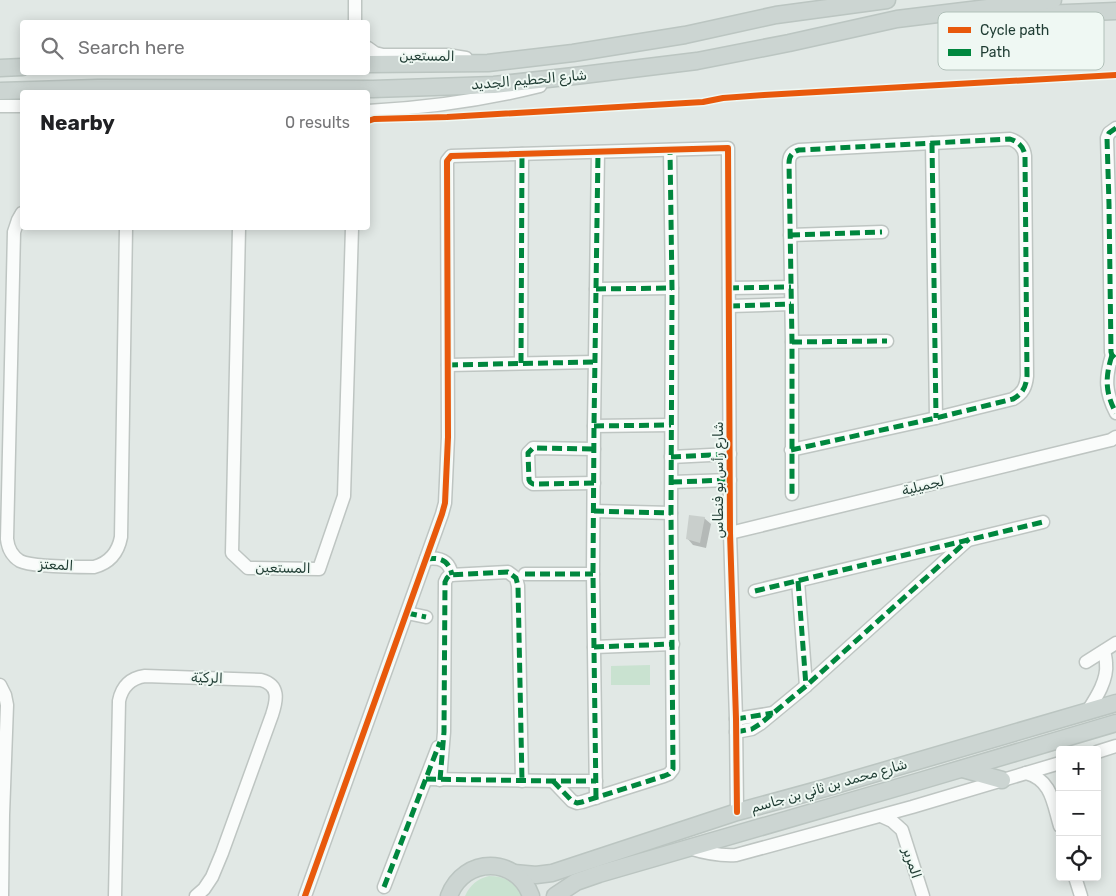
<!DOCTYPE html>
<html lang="en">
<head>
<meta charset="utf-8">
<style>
  body { margin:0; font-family:Rubik,Vazirmatn,sans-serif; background:#f6f6f6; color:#202124 }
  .controls { position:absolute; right:15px; bottom:15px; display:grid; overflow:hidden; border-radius:5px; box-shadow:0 2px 12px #0003 }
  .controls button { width:45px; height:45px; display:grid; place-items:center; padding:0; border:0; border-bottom:1px solid #e0e0e0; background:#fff; color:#202124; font:25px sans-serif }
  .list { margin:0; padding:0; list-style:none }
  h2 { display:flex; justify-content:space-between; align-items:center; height:65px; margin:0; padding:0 20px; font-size:21px }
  h2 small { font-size:16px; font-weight:400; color:#757577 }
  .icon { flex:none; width:28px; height:28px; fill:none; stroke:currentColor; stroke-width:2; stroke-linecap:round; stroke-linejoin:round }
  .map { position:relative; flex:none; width:1116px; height:896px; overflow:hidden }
  .search { position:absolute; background:#fff; box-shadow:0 2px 12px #0003; left:20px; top:20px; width:350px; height:55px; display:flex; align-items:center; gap:12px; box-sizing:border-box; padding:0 18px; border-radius:5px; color:#757577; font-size:19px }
  .panel { position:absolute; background:#fff; box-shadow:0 2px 12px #0003; left:20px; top:90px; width:350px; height:140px; border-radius:5px }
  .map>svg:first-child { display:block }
</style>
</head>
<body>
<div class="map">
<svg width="1116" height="896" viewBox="0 0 1116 896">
  <rect width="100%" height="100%" fill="#e1e8e5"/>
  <g fill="#c9e2d0">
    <path d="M 650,665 L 650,685 L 611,685 L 611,666 Z"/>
    <path d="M 489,876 C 504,876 516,882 522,896 L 465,896 C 470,885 477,879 489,876 Z"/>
  </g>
  <path fill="#0003" d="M 704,518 L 711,524 L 706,548 L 693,545 L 687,538 Z"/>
  <path fill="#c9cfcc" d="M 689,515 L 705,517 L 700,543 L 686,539 Z"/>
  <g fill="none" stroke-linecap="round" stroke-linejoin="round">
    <defs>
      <g id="minor">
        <path d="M 355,22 L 355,0"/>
        <path d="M 368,48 L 375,53 L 383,55 L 447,55 L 466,58"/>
        <path d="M 0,106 L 22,106"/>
        <path d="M 368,111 C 425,108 484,100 540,86"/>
        <path d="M 1116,128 L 1109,133 L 1107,138 L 1109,204 L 1111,352 L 1112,355 L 1116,359"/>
        <path d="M 932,143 L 936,418"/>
        <path d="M 22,213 L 18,220 L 14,232 L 7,539 C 8,548 12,556 20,561 C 32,567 78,567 94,567 C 109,563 118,553 121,537 L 126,228"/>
        <path d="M 239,228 L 232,553 L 248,568 L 319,569 L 344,496 L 352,228"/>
        <path d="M 790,235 L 882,232"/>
        <path d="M 729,288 L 791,287"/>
        <path d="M 596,289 L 672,288"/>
        <path d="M 730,306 L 791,304"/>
        <path d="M 792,342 L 887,341"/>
        <path d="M 1112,355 C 1105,378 1105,392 1116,413"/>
        <path d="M 521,363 L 522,154"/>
        <path d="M 448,365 L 594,362"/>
        <path d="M 594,426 L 671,425"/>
        <path d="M 791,450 L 936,418 L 1013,399 C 1023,393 1026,387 1027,376 L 1025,156 C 1024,147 1019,142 1010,139 L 799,150 C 792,152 789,156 789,163 L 792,342 L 792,494"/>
        <path d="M 671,457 L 730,454"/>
        <path d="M 672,482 L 730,480"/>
        <path d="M 594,483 L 533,484 L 530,482 L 529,480 L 528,453 L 533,448 L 594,449"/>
        <path d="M 594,511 L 671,513"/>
        <path d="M 730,533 L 1111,440 L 1116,437"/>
        <path d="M 426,559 C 440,557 449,560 452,575"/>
        <path d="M 525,574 L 593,574"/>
        <path d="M 798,581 L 806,686"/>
        <path d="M 755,591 L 1043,522"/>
        <path d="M 407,613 L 426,617"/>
        <path d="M 594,647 L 673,644"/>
        <path d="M 1086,662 L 1116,643"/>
        <path d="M 0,685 L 5,695 L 7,705 L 3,815 L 2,896"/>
        <path d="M 1087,712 C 1096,698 1108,680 1106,663 C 1106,659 1105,655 1104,651"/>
        <path d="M 736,719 L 773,713"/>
        <path d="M 736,732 L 752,729 L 760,724 L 806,686 L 969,539"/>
        <path d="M 1097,752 L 1116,746"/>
        <path d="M 1026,773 C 1052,780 1053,803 1060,826"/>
        <path d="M 426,779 L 553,781 L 596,781"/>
        <path d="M 440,780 L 444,732 L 445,582 L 447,578 L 450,575 L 508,572 L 516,578 L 518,586 L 522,781"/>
        <path d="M 553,781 L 572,801 L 577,803 L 582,802 L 664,776 L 669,774 L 673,769 L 671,513 L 672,288 L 670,150"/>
        <path d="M 596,798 L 593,574 L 594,426 L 598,152"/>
        <path d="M 881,816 L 892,821 L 902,830 L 923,896"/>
        <path d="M 689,848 C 705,853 719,856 736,855 L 912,807 L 1060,763"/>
        <path d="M 1075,877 L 1081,896"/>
        <path d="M 384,887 L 438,747"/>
        <path d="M 115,896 L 119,701 C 122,686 131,678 145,676 L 261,680 C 280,685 277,700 272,715 L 222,853 L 212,877 L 204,889 L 196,896"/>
        <path d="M 305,896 L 442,514 L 445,503 L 448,437 L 447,161 L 451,156 L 728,148 L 730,533 L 736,719 L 737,812"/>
      </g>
      <g id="major">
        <path d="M 994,16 L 1116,11"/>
        <path d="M 368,64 L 488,63 L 573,53 L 685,35 L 776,15 L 887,0"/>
        <path d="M 0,68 L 22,67"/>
        <path d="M 0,91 L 98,88 L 373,89 L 494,85 L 583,75 L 697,61 L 789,43 L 897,19 L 1053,0"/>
        <path d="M 963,769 L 1002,780"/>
        <path d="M 514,873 L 536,875 L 552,873 L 737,812 L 825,788 L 1116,703"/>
        <path d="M 449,896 C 464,856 517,856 531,896"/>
        <path d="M 555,896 L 576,882 L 599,874 L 920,781 L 1116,723"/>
      </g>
    </defs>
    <use href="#minor" stroke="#bec5c2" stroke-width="15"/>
    <use href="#major" stroke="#bbc5c1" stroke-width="19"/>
    <use href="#minor" stroke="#fafcfb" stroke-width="12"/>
    <use href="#major" stroke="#ccd5d2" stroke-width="16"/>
    <g stroke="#00873e" stroke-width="5" stroke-dasharray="10 5" stroke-linecap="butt">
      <path d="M 1116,128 L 1109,133 L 1107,138 L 1109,204 L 1111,352 L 1112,355 L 1116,359"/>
      <path d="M 932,143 L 936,418"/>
      <path d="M 790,235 L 882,232"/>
      <path d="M 729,288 L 791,287"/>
      <path d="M 596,289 L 672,288"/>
      <path d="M 730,306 L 791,304"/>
      <path d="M 792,342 L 887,341"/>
      <path d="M 1112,355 C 1105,378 1105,392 1116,413"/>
      <path d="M 521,363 L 522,154"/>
      <path d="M 448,365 L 594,362"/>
      <path d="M 594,426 L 671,425"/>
      <path d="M 791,450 L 936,418 L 1013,399 C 1023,393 1026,387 1027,376 L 1025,156 C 1024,147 1019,142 1010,139 L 799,150 C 792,152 789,156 789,163 L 792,342 L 792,494"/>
      <path d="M 671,457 L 730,454"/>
      <path d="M 672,482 L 730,480"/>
      <path d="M 594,483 L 533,484 L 530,482 L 529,480 L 528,453 L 533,448 L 594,449"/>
      <path d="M 594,511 L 671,513"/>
      <path d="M 426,559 C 440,557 449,560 452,575"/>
      <path d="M 525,574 L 593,574"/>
      <path d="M 798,581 L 806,686"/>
      <path d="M 755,591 L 1043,522"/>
      <path d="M 407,613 L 426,617"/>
      <path d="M 594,647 L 673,644"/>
      <path d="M 736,719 L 773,713"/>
      <path d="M 736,732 L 752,729 L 760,724 L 806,686 L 969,539"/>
      <path d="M 426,779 L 553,781 L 596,781"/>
      <path d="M 440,780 L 444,732 L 445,582 L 447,578 L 450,575 L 508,572 L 516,578 L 518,586 L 522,781"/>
      <path d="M 553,781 L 572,801 L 577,803 L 582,802 L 664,776 L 669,774 L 673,769 L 671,513 L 672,288 L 670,150"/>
      <path d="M 596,798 L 593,574 L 594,426 L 598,152"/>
      <path d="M 384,887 L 440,742"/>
    </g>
    <defs>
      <g id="cycleway">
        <path d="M 368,121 L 374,119 L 447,117 L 703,102 L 723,98 L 764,95 L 1116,75"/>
        <path d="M 305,896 L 442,514 L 445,503 L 448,437 L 447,161 L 451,156 L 728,148 L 730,533 L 736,719 L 737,812"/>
      </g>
    </defs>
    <use href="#cycleway" stroke="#eff8f3" stroke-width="9"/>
    <use href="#cycleway" stroke="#e8590c" stroke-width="6"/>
  </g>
  <g text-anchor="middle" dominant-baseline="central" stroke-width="4" stroke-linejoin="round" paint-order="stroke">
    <g font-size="14" fill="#1f3c33" stroke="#eff8f3">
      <text transform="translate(427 56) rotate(1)">المستعين</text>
      <text transform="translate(529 80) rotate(-5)">شارع الحطيم الجديد</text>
      <text transform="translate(718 480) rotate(-90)">شارع رأس بو فنطاس</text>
      <text transform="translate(923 486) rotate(-14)">لجميلية</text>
      <text transform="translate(56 565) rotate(3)">المعتز</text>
      <text transform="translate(283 568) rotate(1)">المستعين</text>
      <text transform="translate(207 678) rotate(2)">الركيّة</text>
      <text transform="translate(829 786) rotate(-16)">شارع محمد بن ثاني بن جاسم</text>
      <text transform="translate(912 863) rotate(72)">المرير</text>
    </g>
  </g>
  <rect x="938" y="12" width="166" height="58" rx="8" fill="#eff8f3" stroke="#b1c0b9" stroke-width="1"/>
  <rect x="948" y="27" width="23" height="6" fill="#e8590c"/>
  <rect x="948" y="49" width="23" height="7" fill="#00873e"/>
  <g font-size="14" fill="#1f3c33">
    <text x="980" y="35">Cycle path</text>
    <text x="980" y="57">Path</text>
  </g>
</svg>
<div class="controls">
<button>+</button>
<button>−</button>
<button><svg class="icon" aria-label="locate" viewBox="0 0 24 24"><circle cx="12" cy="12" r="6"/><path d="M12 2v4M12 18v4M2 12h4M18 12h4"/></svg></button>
</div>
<div class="search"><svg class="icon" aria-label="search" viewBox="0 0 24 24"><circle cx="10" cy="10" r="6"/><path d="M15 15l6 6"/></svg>Search here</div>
<section class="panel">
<h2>Nearby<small>0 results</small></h2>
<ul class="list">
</ul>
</section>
</div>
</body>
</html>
